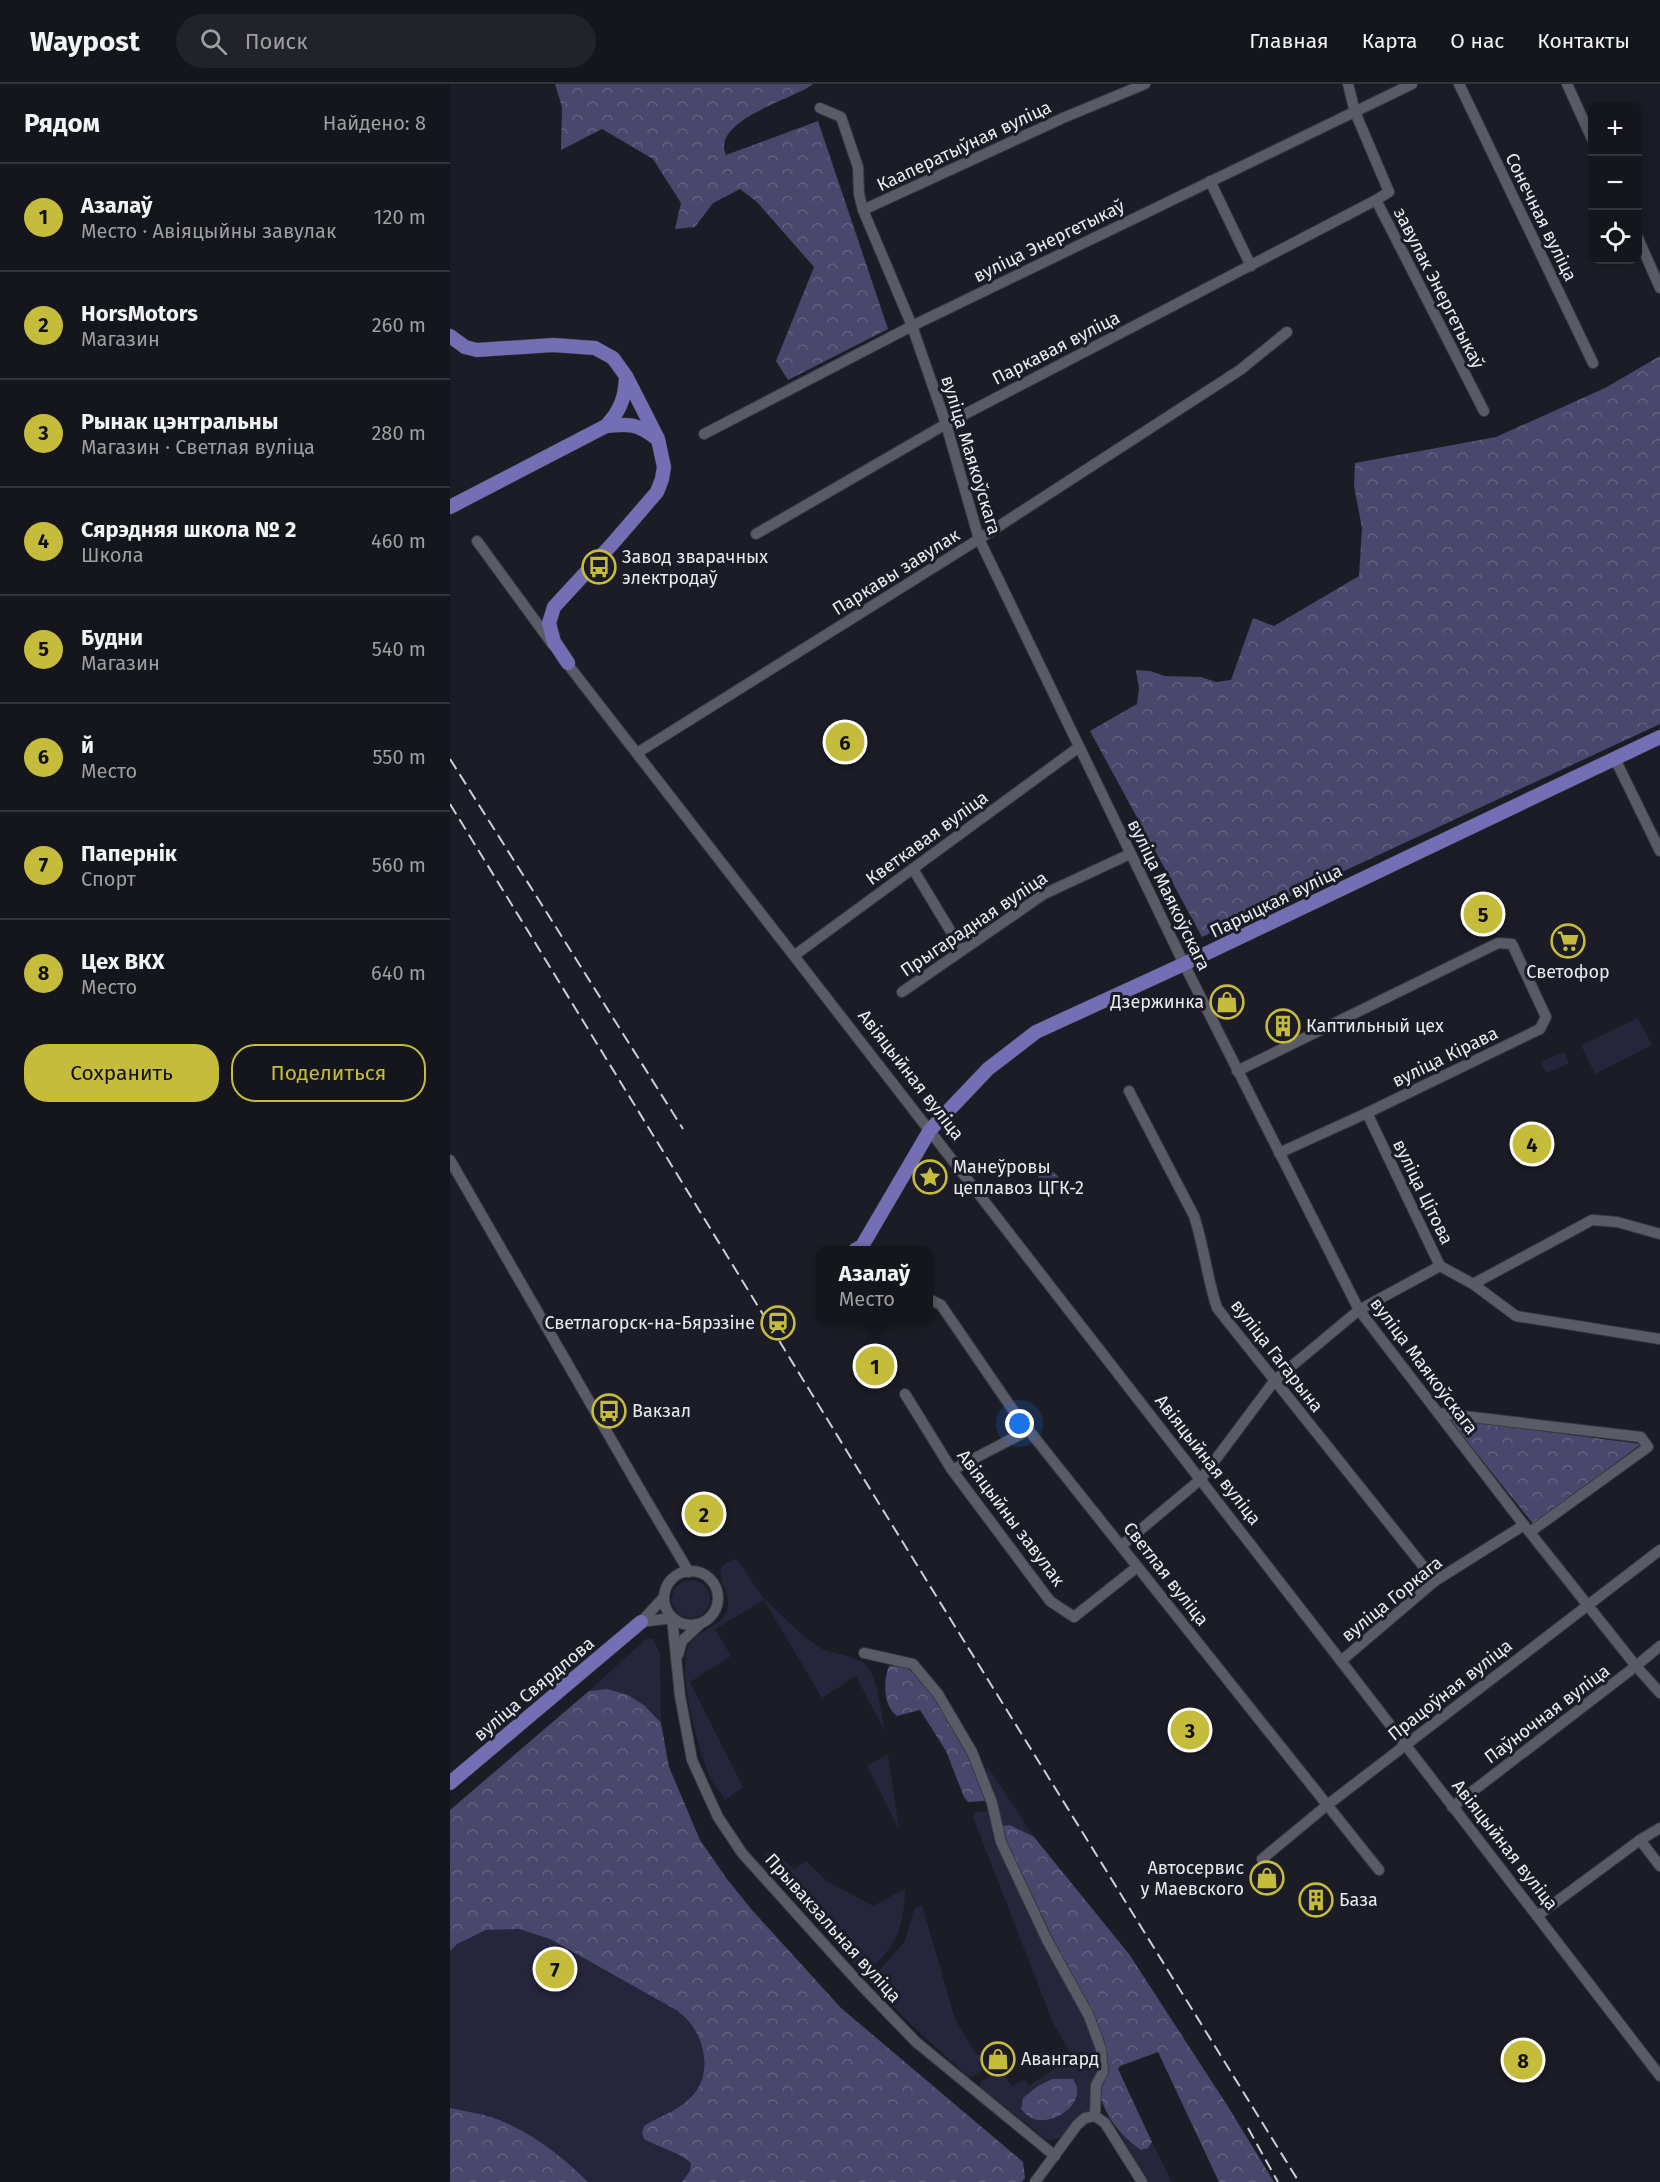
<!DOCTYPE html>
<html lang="ru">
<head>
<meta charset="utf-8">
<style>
  body { margin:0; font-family:"Fira Sans",sans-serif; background:#222229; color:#f1f3f6 }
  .controls { position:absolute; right:18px; top:18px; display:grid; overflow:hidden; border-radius:12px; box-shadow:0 3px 15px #0003 }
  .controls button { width:54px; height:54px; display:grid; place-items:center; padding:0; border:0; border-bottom:2px solid #34343b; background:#15151c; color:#f1f3f6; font:30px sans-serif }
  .you { position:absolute; left:570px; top:1340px; width:21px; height:21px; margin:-15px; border:4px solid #fff; border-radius:50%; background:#1a73e8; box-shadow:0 0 0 9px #1a73e833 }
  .badge { display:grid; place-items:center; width:39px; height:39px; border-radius:50%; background:#c6bc3c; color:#111; font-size:20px; font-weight:700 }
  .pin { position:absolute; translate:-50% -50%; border:3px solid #fff; box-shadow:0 2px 6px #0006 }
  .popup { position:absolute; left:366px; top:1162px; width:117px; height:78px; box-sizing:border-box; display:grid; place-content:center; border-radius:12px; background:#15151c; filter:drop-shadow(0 2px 4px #0005); font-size:20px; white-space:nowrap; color:#9d9fa3 }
  .popup b { font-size:22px; color:#f1f3f6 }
  .popup::after { content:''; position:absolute; left:50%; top:100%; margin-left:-12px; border:12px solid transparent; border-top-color:#15151c }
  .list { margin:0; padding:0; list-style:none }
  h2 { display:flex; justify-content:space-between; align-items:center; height:78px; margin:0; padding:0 24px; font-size:26px }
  h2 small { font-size:20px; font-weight:400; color:#9d9fa3 }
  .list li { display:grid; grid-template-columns:39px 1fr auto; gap:18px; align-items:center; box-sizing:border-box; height:108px; padding:0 24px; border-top:2px solid #34343b }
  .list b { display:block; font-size:22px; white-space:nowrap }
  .list p { margin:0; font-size:20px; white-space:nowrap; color:#9d9fa3 }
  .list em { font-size:20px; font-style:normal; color:#9d9fa3 }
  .actions { display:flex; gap:12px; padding:18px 24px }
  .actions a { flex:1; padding:14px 0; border:2px solid #c6bc3c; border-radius:24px; text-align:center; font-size:21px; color:#c6bc3c }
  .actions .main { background:#c6bc3c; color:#111 }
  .icon { flex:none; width:33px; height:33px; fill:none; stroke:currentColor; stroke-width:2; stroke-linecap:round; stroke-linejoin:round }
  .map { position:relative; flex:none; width:1210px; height:2098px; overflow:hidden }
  header { display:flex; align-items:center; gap:36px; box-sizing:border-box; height:84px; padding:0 30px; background:#15151c; border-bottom:2px solid #34343b }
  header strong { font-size:28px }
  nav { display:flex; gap:33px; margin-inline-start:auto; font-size:21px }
  .search { width:420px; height:54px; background:#222229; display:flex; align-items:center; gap:15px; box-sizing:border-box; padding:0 21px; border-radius:33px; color:#9d9fa3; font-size:22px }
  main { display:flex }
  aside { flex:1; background:#15151c }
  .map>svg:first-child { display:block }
</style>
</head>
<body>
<header>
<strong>Waypost</strong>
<div class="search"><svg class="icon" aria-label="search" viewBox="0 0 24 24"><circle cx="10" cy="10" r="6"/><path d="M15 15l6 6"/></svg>Поиск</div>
<nav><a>Главная</a><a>Карта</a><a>О нас</a><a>Контакты</a></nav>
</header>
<main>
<aside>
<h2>Рядом<small>Найдено: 8</small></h2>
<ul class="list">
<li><span class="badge">1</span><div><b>Азалаў</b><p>Место · Авіяцыйны завулак</p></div><em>120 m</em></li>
<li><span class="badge">2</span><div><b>HorsMotors</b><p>Магазин</p></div><em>260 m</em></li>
<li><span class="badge">3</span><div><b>Рынак цэнтральны</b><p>Магазин · Светлая вуліца</p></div><em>280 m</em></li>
<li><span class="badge">4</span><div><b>Сярэдняя школа № 2</b><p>Школа</p></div><em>460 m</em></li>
<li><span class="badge">5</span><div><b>Будни</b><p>Магазин</p></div><em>540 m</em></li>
<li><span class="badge">6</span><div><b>й</b><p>Место</p></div><em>550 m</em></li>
<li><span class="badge">7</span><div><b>Папернік</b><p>Спорт</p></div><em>560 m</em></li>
<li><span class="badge">8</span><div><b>Цех ВКХ</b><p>Место</p></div><em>640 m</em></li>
</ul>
<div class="actions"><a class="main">Сохранить</a><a>Поделиться</a></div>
</aside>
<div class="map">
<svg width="1210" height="2098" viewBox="0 0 1210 2098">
  <defs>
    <pattern id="forest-crowns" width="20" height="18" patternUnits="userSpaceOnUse" patternTransform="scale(1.5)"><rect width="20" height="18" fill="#49476c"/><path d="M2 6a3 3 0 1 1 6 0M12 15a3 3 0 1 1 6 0" fill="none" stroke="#636281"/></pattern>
    <pattern id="water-rules" width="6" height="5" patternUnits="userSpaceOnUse" patternTransform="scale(1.5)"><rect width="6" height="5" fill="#3a395c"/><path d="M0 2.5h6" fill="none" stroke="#575674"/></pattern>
  </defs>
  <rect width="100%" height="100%" fill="#1c1c26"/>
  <g fill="#26253c">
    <path d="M 1188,934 L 1202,961 L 1145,990 L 1131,961 Z"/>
    <path d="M 1114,968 L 1119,979 L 1097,989 L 1090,978 Z"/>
    <path d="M 284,1475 L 288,1477 L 314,1515 L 357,1555 L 374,1566 L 401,1573 L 414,1579 L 421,1588 L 427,1605 L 435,1648 L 406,1592 L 372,1614 L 314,1516 L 265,1545 L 281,1572 L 240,1598 L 293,1703 L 275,1716 C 271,1710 266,1704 262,1697 C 249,1670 225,1586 240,1559 C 248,1545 272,1543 277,1526 C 282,1509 266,1497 272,1482 Z"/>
    <circle cx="241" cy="1515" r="19"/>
    <path d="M 196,1555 L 203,1555 L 210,1569 L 211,1639 L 195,1622 L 157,1605 L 139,1607 Z"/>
    <path d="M 438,1670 L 449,1745 L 417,1682 Z"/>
    <path d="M 538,1683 L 584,1753 L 560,1741 L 552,1742 L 550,1727 L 536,1686 Z"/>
    <path d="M 538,1727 L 544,1743 L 637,1937 L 646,1963 L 649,1983 L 641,2027 C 622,2031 619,2058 597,2056 L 529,2002 L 532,1997 L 551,1986 L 562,2002 L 574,1995 L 579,2002 L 622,1972 L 603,1939 L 523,1733 L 525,1728 Z"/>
    <path d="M 314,1768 L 331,1774 L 344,1785 L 356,1777 L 377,1797 L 423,1822 L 455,1805 C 454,1836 450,1857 426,1879 C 420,1884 417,1887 410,1888 Z"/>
    <path d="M 23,1780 L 323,1948 L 239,2098 L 34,2098 L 0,2079 L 0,1821 Z"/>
    <path d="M 472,1821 L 505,1935 L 526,1970 L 537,1973 L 528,1979 L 532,1986 L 522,1993 L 518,1992 L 470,1949 L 424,1904 L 423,1894 L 455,1857 L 464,1825 Z"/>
    <path d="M 667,2045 L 678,2057 L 698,2064 L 702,2058 L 722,2098 L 698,2098 Z"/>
  </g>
  <g fill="url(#forest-crowns)">
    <path d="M 105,0 L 363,0 C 347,14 260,36 276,71 L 368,37 L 438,245 L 338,296 L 326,277 L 364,183 L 307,118 L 290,105 L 263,119 L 245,143 L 225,145 L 231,119 L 203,75 L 152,45 L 111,66 L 112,23 Z"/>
    <path d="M 1210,272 L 1210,640 L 752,853 L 640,647 L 687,620 L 689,605 L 686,586 L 700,587 L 715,592 L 751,593 L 766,598 L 781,596 L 803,534 L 824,542 L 909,492 L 912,444 L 904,402 L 905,379 L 1046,353 L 1155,304 Z"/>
    <path d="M 999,1335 L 1191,1360 L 1084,1441 Z"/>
    <path d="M 451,1580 C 493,1605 520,1667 537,1711 L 535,1717 L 518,1718 L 514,1713 L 496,1667 L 470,1626 L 447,1632 C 433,1622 433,1597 439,1582 Z"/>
    <path d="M 157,1605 L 178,1611 L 195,1622 L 211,1639 L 219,1683 L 250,1756 L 277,1795 L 302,1826 L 391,1924 L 573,2078 L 575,2094 L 572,2098 L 232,2098 L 240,2087 L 241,2079 C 231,2069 208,2063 194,2055 L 192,2049 L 194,2042 C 208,2033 225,2028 238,2016 C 261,1997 258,1963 241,1940 C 238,1935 232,1931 228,1927 L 100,1855 L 69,1845 L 36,1846 L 7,1860 L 0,1867 L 0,1726 L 139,1607 Z"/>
    <path d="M 560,1741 L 584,1753 L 679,1870 L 777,2021 L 824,2098 L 769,2098 L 708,1968 L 670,1982 L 668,1985 L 702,2058 L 698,2064 L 691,2066 C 670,2052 656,2033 649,2009 L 657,1991 L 652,1956 L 554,1754 L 552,1742 Z"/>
    <path d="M 602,1995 L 623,1995 C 624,1998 627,2001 627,2004 C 631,2024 598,2043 582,2034 C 578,2033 574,2028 571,2025 L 573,2014 L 588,2002 Z"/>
    <path d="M 0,2024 C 13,2027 28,2029 41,2033 C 77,2045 112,2072 138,2098 L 0,2098 Z"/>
  </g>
  <path fill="url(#water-rules)" d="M 596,1086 L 604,1088 L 611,1096 L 611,1103 L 606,1106 L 595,1104 L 586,1089 Z"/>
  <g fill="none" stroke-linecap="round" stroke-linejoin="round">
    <defs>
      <g id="minor">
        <path d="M 898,0 L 905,28 L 939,108 L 926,116 L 1034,327"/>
        <path d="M 1009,0 L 1143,279"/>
        <path d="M 1117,0 L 1142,55"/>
        <path d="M 370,24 L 391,33 L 408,83 L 409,110 L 413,126 L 462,242 L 496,340 L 529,455 L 734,880 L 909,1226 L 1074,1441 L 1186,1582 L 1210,1609"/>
        <path d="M 760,97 L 801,182"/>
        <path d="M 413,126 L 613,34 L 695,0"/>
        <path d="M 1188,154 L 1210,204"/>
        <path d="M 254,350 L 462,242 L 962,0"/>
        <path d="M 306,450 L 496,340 L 926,116"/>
        <path d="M 27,457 L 103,561"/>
        <path d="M 112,573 L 891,1577 L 1210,1992"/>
        <path d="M 187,669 L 529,455 L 790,286 L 837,248"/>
        <path d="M 1165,675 L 1210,767"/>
        <path d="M 463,785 L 512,866"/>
        <path d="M 345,871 L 629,663"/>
        <path d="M 452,908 L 594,810 L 680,770"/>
        <path d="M 787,987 L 1048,859 L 1062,860 L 1096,933 L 1090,945 L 917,1029 L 829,1069"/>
        <path d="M 679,1007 L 744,1132 C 754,1162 757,1194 767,1224 L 985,1497"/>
        <path d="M 917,1029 L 990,1182 L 1023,1200 L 1066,1232 L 1210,1255"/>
        <path d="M 0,1076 L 195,1414 L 239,1488"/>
        <path d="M 1023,1200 L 1142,1136 L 1167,1138 L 1210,1150"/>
        <path d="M 479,1215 L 491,1221 L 565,1329 L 929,1786"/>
        <path d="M 455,1310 L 502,1386 L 600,1517 L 624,1533 L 687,1483"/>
        <path d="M 988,1329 L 1191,1353 L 1198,1363 L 1080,1448"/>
        <path d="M 502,1386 L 579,1346"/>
        <path d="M 671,1462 L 751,1395 L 825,1296 L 909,1226 L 990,1182"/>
        <circle cx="241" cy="1514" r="27"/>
        <path d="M 191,1538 L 222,1534 L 230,1612 L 242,1676 L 268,1733 L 292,1769 L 410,1900 L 466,1958 L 605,2072"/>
        <path d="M 191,1538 L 214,1513"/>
        <path d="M 414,1569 L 463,1580 L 488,1610 L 522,1668 L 542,1719 L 551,1758 L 597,1856 L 639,1932 L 651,1965 L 653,1988 L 646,2001 L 645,2032"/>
        <path d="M 228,1571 L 232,1557 L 249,1541"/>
        <path d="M 891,1577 L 985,1497 L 1074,1441"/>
        <path d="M 1002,1723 L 1186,1582 L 1210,1562"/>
        <path d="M 1190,1756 L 1210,1782"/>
        <path d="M 812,1775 L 876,1722 L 1210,1466"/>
        <path d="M 1087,1832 L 1190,1756 L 1210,1744"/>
        <path d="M 585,2098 L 627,2041 L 635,2034 L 645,2032 L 655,2039 L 692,2098"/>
      </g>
      <g id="major">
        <path d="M 0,252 L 15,263 L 27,266 L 103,261 L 145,264 L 163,274 L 176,292 L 208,355 L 214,383 L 212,395 L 207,408 L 163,459 L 104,523 L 99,539 L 104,558 L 118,579"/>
        <path d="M 156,342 C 170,327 175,314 176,294"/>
        <path d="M 0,423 L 156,342 C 178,340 187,339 206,354"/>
        <path d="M 405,1166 L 412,1162 L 480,1046 L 538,985 L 586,948 L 734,880 L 1210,653"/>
        <path d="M 0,1699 L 191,1538"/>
      </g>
    </defs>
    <use href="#minor" stroke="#393941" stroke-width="12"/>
    <use href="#major" stroke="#393941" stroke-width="15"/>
    <use href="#minor" stroke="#5b5b67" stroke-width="10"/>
    <use href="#major" stroke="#746fb4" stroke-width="14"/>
    <g stroke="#cdcdd4" stroke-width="2" stroke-dasharray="12 6" stroke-linecap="butt">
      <path d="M 0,675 L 233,1045"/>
      <path d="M 0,720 L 436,1431 L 849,2098"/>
      <path d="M 798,2044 L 828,2098"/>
    </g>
  </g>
  <defs>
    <symbol id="bus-ring" viewBox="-11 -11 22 22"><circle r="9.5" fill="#1c1c26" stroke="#c6bc3c" stroke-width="1.5"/><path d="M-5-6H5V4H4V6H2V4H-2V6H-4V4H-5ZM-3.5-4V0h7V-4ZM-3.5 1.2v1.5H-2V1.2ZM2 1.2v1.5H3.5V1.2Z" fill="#c6bc3c"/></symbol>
    <symbol id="supermarket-ring" viewBox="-11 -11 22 22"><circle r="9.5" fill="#1c1c26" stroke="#c6bc3c" stroke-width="1.5"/><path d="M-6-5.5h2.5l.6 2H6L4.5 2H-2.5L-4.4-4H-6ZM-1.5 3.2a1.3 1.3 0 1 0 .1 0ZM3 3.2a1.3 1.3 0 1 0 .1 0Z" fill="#c6bc3c"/></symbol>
    <symbol id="shop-ring" viewBox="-11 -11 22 22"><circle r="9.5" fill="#1c1c26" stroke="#c6bc3c" stroke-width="1.5"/><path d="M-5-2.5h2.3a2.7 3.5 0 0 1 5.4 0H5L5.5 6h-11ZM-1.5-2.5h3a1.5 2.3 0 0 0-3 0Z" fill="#c6bc3c"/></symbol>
    <symbol id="building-ring" viewBox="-11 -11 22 22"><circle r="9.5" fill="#1c1c26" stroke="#c6bc3c" stroke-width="1.5"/><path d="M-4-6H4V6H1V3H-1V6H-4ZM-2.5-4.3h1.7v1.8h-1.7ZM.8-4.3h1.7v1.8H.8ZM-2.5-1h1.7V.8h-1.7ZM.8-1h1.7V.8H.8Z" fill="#c6bc3c"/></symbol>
    <symbol id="sight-ring" viewBox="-11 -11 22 22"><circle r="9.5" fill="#1c1c26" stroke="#c6bc3c" stroke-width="1.5"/><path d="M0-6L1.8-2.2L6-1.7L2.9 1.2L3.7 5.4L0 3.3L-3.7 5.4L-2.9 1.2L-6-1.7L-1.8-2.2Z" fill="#c6bc3c"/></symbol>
    <symbol id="station-ring" viewBox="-11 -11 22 22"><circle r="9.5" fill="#1c1c26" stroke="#c6bc3c" stroke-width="1.5"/><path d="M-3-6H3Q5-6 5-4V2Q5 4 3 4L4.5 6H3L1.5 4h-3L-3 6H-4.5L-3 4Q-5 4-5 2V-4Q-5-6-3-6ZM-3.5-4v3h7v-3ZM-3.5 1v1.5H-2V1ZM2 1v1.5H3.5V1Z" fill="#c6bc3c"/></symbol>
  </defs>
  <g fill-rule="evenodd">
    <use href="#bus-ring" x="130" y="464" width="38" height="38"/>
    <use href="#supermarket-ring" x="1099" y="838" width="38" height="38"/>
    <use href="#shop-ring" x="758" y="899" width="38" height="38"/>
    <use href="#building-ring" x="814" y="923" width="38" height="38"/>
    <use href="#sight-ring" x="461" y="1074" width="38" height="38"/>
    <use href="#station-ring" x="309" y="1220" width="38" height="38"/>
    <use href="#bus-ring" x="140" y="1308" width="38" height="38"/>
    <use href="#shop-ring" x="798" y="1775" width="38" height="38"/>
    <use href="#building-ring" x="847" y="1797" width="38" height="38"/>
    <use href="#shop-ring" x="529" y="1956" width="38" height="38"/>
  </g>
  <g text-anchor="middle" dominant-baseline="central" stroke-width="6" stroke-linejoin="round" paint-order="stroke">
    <g font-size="18" fill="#eaeaf1" stroke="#1c1c26">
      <text transform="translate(514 62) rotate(-25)">Кааператыўная вуліца</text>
      <text transform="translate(1091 133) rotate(64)">Сонечная вуліца</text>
      <text transform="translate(599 157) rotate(-26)">вуліца Энергетыкаў</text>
      <text transform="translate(989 204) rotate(63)">завулак Энергетыкаў</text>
      <text transform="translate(606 264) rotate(-27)">Паркавая вуліца</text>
      <text transform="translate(521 371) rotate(73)">вуліца Маякоўскага</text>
      <text transform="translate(446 488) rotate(-32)">Паркавы завулак</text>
      <text transform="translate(477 754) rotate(-36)">Кветкавая вуліца</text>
      <text transform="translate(719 811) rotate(64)">вуліца Маякоўскага</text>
      <text transform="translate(826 817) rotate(-26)">Парыцкая вуліца</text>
      <text transform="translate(524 840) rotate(-34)">Прыгарадная вуліца</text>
      <text transform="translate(995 973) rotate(-26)">вуліца Кірава</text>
      <text transform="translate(461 991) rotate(52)">Авіяцыйная вуліца</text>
      <text transform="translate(973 1108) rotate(64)">вуліца Цітова</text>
      <text transform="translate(827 1272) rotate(52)">вуліца Гагарына</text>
      <text transform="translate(974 1282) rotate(53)">вуліца Маякоўскага</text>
      <text transform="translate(758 1376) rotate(52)">Авіяцыйная вуліца</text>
      <text transform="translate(561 1434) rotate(53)">Авіяцыйны завулак</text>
      <text transform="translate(716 1490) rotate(52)">Светлая вуліца</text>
      <text transform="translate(942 1515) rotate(-39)">вуліца Горкага</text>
      <text transform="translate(84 1605) rotate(-40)">вуліца Свярдлова</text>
      <text transform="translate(1000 1606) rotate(-38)">Працоўная вуліца</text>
      <text transform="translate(1097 1630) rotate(-37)">Паўночная вуліца</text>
      <text transform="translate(1055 1761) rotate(52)">Авіяцыйная вуліца</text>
      <text transform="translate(383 1844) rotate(48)">Прывакзальная вуліца</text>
    </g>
    <g font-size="18" fill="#eaeaf1" stroke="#1c1c26" text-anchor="start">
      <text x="172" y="473">Завод зварачных<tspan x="172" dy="21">электродаў</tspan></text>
      <text x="1118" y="888" text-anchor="middle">Светофор</text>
      <text x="754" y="918" text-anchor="end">Дзержинка</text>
      <text x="856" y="942">Каптильный цех</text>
      <text x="503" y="1083">Манеўровы<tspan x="503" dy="21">цеплавоз ЦГК-2</tspan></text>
      <text x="305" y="1239" text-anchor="end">Светлагорск-на-Бярэзіне</text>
      <text x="182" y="1327">Вакзал</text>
      <text x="794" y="1784" text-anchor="end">Автосервис<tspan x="794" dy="21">у Маевского</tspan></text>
      <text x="889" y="1816">База</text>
      <text x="571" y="1975">Авангард</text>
    </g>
  </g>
</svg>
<div class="controls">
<button>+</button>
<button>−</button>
<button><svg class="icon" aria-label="locate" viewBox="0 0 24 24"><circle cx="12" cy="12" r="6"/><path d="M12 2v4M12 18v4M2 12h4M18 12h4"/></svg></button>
</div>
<div class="you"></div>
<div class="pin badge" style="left:425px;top:1282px">1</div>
<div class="popup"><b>Азалаў</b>Место</div>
<div class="pin badge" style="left:254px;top:1430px">2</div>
<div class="pin badge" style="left:740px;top:1646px">3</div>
<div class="pin badge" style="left:1082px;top:1060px">4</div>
<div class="pin badge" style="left:1033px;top:830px">5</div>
<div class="pin badge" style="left:395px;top:658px">6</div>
<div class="pin badge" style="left:105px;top:1885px">7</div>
<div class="pin badge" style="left:1073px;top:1976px">8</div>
</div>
</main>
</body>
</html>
